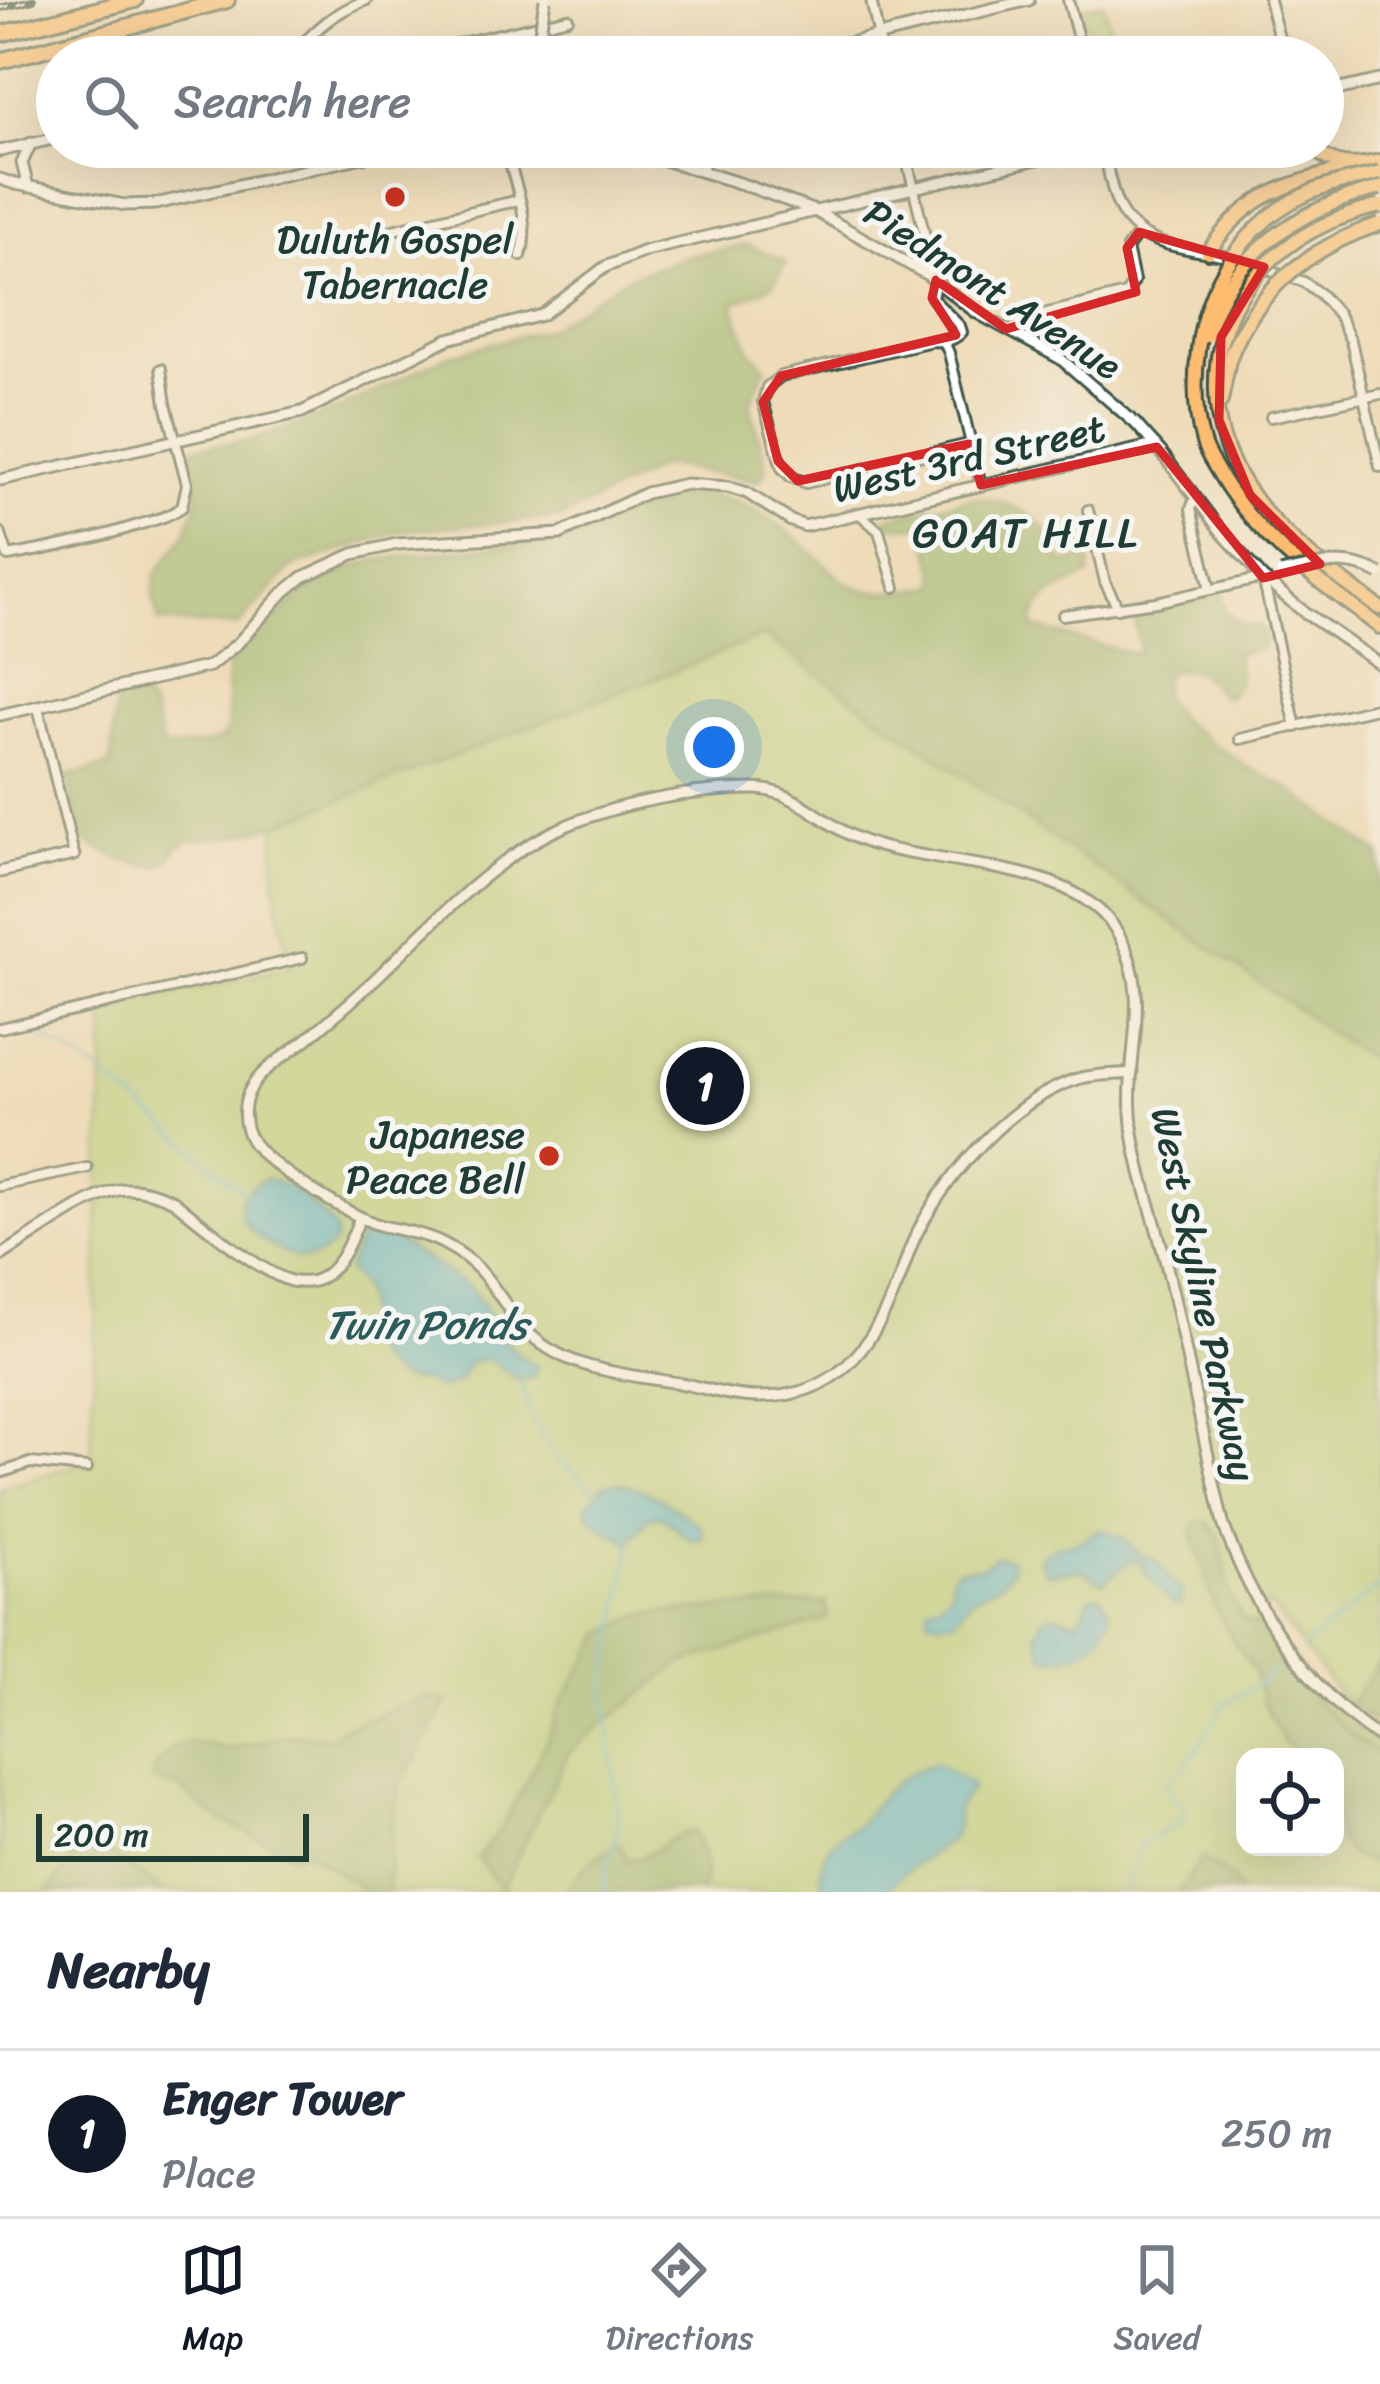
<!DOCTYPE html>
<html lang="en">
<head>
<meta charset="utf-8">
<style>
  body { margin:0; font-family:Sriracha,sans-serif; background:#f6f6f7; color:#1f2937 }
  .controls { position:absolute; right:36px; bottom:36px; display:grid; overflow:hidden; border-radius:24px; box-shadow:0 12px 48px #0002 }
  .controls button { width:108px; height:108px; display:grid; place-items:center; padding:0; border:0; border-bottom:3px solid #e0e1e3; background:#fff; color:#1f2937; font:60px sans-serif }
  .scale { position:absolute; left:36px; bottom:30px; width:273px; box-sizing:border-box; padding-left:12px; border:6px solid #1f3d34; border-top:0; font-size:33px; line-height:42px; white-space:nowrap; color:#1f3d34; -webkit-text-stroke:9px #f6f6f2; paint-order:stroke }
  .you { position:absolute; left:714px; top:747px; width:42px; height:42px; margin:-30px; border:9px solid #fff; border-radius:50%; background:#1a73e8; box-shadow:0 0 0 18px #1a73e833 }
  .badge { display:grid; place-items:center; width:78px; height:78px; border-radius:50%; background:#111827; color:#fff; font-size:39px; font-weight:700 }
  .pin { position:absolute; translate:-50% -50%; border:6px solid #fff; box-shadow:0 3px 12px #0006 }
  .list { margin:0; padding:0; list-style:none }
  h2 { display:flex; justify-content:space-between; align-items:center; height:156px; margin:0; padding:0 48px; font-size:51px }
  h2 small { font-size:39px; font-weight:400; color:#747a83 }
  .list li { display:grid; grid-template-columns:78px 1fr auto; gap:36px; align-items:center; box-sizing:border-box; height:168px; padding:0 48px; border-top:3px solid #e0e1e3 }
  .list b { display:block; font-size:45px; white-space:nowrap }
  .list p { margin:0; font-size:39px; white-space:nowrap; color:#747a83 }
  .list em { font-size:39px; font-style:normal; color:#747a83 }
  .icon { flex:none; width:66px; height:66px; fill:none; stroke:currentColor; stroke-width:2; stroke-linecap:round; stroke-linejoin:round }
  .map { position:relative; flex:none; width:1380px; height:1892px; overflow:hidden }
  .search { position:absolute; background:#fff; box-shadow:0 12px 48px #0002; left:36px; right:36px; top:36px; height:132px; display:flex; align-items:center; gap:30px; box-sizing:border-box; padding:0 42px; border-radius:66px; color:#747a83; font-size:45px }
  .sheet { height:324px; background:#fff }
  nav { display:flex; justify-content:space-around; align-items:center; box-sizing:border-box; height:168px; border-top:3px solid #e0e1e3; background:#fff; font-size:33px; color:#747a83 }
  nav a { display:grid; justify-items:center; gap:6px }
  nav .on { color:#111827 }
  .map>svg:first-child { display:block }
</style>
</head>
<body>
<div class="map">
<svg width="1380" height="1892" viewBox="0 0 1380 1892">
  <rect width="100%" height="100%" fill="#f6f6f2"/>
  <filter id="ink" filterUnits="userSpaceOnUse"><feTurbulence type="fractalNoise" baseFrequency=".00833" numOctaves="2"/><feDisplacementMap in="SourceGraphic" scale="24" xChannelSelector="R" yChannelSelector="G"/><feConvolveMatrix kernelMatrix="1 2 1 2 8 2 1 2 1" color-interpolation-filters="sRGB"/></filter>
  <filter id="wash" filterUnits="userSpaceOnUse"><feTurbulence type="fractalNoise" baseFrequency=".004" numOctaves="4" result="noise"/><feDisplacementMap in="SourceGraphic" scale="48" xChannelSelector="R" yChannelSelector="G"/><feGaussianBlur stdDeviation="2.7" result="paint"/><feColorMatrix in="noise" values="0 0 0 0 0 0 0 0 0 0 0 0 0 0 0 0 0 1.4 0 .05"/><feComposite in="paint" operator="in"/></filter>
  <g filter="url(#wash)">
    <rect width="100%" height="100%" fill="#eedcb9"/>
    <g fill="#afd078" stroke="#678656" stroke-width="3" fill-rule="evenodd">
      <path d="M 1103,3 L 1111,32 L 1090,37 L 1082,8 Z"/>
      <path d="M 764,635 L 1380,1067 L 1380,1661 L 1348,1706 L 1271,1606 L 1257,1614 C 1290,1664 1330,1712 1380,1746 L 1380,1892 L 0,1892 L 0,1489 L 91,1460 L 105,1009 L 290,967 L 275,884 L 275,825 ZM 1245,1757 L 1335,1757 L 1335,1847 L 1245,1847 Z"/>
    </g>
    <g fill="#8bb268" stroke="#55784e" stroke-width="3">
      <path d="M 748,245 L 786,262 L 772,285 L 733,304 L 749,349 L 766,367 L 750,403 L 767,469 L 759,481 L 664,465 L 563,517 L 400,531 L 292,567 L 238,626 L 159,622 L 153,596 L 156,574 L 185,535 L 198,500 L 190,448 L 250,441 L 340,409 L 448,355 L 547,329 L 626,278 L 684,257 Z"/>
      <path d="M 699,494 C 762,499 798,541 843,581 C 871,597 899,591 930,587 L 935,586 L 938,581 L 925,526 L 887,526 L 880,523 L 880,519 L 973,498 C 998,498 1033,511 1047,532 C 1052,540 1056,551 1061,560 L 1068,563 L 1086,558 L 1090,561 L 1090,575 C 1063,588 1036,595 1032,627 L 1133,654 L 1139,651 L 1139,647 L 1134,613 L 1221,592 L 1225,612 L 1244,626 L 1259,627 L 1265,635 L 1262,648 L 1236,654 C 1238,671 1243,685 1228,697 L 1221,696 C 1204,674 1193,662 1164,674 L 1161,697 L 1180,720 L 1206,739 L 1250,769 L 1285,786 L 1380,855 L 1380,1067 L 764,636 L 275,825 L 234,836 L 192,840 L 179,845 L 167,861 L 157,867 L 120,859 L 81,840 L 67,776 L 110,766 L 116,700 L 134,694 L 142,696 L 152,709 L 163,748 C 256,746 219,728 229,664 L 298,597 L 314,585 L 358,565 L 376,560 L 437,552 L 568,539 L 641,505 L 671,496 Z"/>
      <path d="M 1207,1521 L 1219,1536 L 1230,1596 L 1244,1621 L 1262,1626 C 1292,1676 1331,1723 1380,1755 L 1380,1859 L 1375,1863 C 1366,1860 1355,1858 1348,1852 C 1328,1835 1335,1782 1335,1757 L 1304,1757 L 1284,1742 L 1265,1707 L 1253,1668 L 1235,1644 L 1214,1605 L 1192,1531 L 1197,1524 Z"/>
      <path d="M 826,1602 L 827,1619 L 680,1664 L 591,1733 L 568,1753 L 502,1889 L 477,1858 L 504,1824 L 547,1740 L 561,1704 L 603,1634 L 635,1617 L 664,1612 Z"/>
      <path d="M 1380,1661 L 1380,1727 L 1348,1706 Z"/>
      <path d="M 424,1697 L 447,1702 L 400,1786 L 391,1834 L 388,1892 L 367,1892 L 306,1851 L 294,1855 C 264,1842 234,1828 206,1810 C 183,1794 189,1787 157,1782 L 152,1777 L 157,1766 L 171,1749 L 191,1742 L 231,1749 L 295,1734 L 332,1738 L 339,1730 Z"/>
      <path d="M 694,1832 C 705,1854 708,1868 701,1892 L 566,1892 C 576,1873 600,1852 620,1843 L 627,1860 C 659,1857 664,1834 694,1832 Z"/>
      <path d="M 94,1842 L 166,1892 L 47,1892 L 76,1855 Z"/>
      <path d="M 1202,1858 L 1229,1876 L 1240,1892 L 1178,1892 Z"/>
    </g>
    <g fill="#4fb6cd" stroke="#377a80" stroke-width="3">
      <path d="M 265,1179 C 289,1181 322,1212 336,1231 L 335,1243 C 325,1252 316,1260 301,1259 C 292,1258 283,1252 275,1248 C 242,1229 221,1202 265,1179 Z"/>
      <path d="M 368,1234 L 391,1237 L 470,1288 L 486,1308 L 502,1337 L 520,1356 L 538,1367 L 533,1378 L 519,1380 L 487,1358 L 469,1363 L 460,1381 L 441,1389 C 435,1387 429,1382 423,1381 C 416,1380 410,1382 404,1380 C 383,1372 362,1348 371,1326 C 364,1315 367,1312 365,1301 C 364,1290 354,1277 347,1270 L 359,1241 Z"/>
      <path d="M 622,1483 C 656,1493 674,1507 702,1527 L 702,1539 L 692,1540 L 660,1515 L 648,1519 L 629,1542 C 611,1530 595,1528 586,1507 L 605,1484 Z"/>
      <path d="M 1099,1529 L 1122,1537 L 1137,1552 L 1159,1562 L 1173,1583 L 1183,1592 L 1180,1605 L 1173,1604 L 1147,1575 L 1141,1562 L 1135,1560 C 1121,1564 1115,1574 1103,1583 L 1080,1570 L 1047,1574 L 1039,1559 C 1056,1539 1064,1549 1082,1540 C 1088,1537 1093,1532 1099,1529 Z"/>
      <path d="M 996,1557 L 1011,1560 L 1012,1569 L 1002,1582 L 971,1599 L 955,1619 L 939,1621 L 928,1618 L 929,1605 L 941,1601 L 951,1591 L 951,1577 L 957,1569 L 982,1567 Z"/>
      <path d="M 1100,1595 L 1111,1612 C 1103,1645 1079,1659 1045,1657 L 1037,1632 L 1044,1618 L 1053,1614 L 1078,1621 L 1091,1596 Z"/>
      <path d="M 936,1763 L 973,1786 L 957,1808 L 957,1827 L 950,1841 L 903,1873 L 885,1892 L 827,1892 C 815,1877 822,1852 836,1839 C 843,1833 853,1829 860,1822 C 890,1789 890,1778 936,1763 Z"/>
    </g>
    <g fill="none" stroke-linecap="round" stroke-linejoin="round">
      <g stroke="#4fb6cd" stroke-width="3">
        <path d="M 38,1035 C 111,1071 183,1144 248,1195"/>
        <path d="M 520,1381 L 529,1411 L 551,1453 L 597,1493"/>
        <path d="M 1301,1649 L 1380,1585"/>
        <path d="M 1182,1768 L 1200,1745 L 1222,1706 L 1260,1683 L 1286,1661"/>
        <path d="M 604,1892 L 605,1871 L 619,1828 L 605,1689 L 631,1544 L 630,1540"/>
        <path d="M 1127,1892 L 1126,1883 L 1141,1844 L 1182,1822 L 1183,1808 L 1171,1795 L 1166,1782 L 1175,1774"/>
      </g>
    </g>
  </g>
  <g filter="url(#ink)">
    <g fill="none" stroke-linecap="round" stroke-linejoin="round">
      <defs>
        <g id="minor">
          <path d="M 871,0 L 883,57"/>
          <path d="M 1068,0 L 1083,57"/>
          <path d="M 1269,0 L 1284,57"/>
          <path d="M 299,57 L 294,53 C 316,29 335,11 367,0"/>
          <path d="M 401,57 L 568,18"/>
          <path d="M 505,147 C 514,182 532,220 521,256"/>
          <path d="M 904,147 L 931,262 L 926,274"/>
          <path d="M 1103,147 C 1108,167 1111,193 1121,211 C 1143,250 1192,248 1231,257"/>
          <path d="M 702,172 L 706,147"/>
          <path d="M 330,245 L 519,200"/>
          <path d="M 1245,261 L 1304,282 L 1320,294 L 1338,314 L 1351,341 L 1380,467"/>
          <path d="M 936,280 L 932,298 L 960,326 L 962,332 C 954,341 944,342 932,341 L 781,376 L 767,387 L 763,402 L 782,468 L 791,477 L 806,483 L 969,444"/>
          <path d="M 1009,331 L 1031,317 L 1126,294 L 1134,281 L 1127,248 L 1139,232"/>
          <path d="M 944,342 L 949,353 L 981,485"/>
          <path d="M 1271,417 L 1380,394"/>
          <path d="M 1195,498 L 1191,509 L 1210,589"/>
          <path d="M 1088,510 L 1105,582 L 1118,608"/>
          <path d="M 861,515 L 879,531 L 895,587"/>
          <path d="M 0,532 L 8,556 C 53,548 95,539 138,525 C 154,520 169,517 182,507 L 187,484 L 166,404 L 161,369"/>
          <path d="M 1063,615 L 1156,602 L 1263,578 L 1296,727"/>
          <path d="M 38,707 L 74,855"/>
          <path d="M 1240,739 L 1380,707"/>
          <path d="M 0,1028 L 302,958"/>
          <path d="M 0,1186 L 87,1168"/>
          <path d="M 0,1473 L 30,1463 L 87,1468"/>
        </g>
        <g id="tertiary">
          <path d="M 289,57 L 294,53"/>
          <path d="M 791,57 L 1029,0"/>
          <path d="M 1323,93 L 1380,80"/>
          <path d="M 622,147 L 742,184 L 815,211 L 926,274 L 977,313 L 1061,359 L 1135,423 L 1161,452 L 1224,535 L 1263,578 L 1304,612 L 1380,664"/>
          <path d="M 0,151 L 57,138"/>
          <path d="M 0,179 L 15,184 L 125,205 L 155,204 L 407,147"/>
          <path d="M 28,187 L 22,163 L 31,143"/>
          <path d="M 0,480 L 302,412 L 448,339 L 542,315 L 605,267 L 645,251 L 1089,147"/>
          <path d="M 0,715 L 210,666 L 238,643 L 281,595 L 303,577 L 353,554 L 397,544 L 560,534 L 646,493 L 686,484 L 728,487 L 747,493 L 791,521 L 805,526 L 1155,445"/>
          <path d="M 0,872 L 74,855"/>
          <path d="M 1132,1073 C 1115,1075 1094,1074 1077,1079 C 1012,1100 949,1172 918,1231 C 909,1247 905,1266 898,1283 C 871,1349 836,1398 758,1397 C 735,1397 711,1390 689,1385 C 637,1375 571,1373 531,1335 C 497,1303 494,1270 446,1245 C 425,1233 402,1231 379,1225 C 352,1217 266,1165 252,1141 C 242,1125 242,1104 251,1088 C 263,1068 285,1056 303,1042 C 318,1030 332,1018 346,1006 C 412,948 481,863 561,828 C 617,803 690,790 751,789 C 792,788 816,818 850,835 C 875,848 904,852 931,857 C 993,869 1084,873 1119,935 C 1153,996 1126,1050 1131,1113 C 1134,1165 1158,1225 1169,1276 C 1188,1358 1204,1441 1223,1523 C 1251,1605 1306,1689 1380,1738"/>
          <path d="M 0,1256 C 32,1237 83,1198 118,1190 C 137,1186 157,1193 174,1201 C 200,1222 261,1273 291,1281 C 299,1283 311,1283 319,1279 C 341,1268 351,1239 360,1218"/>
        </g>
        <g id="trunk">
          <path d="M 1313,147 C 1332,168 1355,167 1380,161"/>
          <path d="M 1208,252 C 1250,191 1285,186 1352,167"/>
          <path d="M 1198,350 C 1194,381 1194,412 1203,442 C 1206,454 1214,464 1220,475 C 1259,541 1320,582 1380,627"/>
          <path d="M 1218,356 C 1200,480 1291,544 1380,608"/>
          <path d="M 1221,401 L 1229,360"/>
        </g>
        <g id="motorway">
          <path d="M 0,34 L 135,0"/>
          <path d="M 0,61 L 227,0"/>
        </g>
      </defs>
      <use href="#minor" stroke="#3e5548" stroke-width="14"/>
      <use href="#tertiary" stroke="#3e5548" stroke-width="15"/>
      <use href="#trunk" stroke="#3e5548" stroke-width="18"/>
      <use href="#motorway" stroke="#3e5548" stroke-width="20"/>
      <use href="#minor" stroke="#fff" stroke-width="8"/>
      <use href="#tertiary" stroke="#fff" stroke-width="9"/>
      <use href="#trunk" stroke="#fdbc70" stroke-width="12"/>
      <use href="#motorway" stroke="#fdbc70" stroke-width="14"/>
      <defs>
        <path id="rail" d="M 0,8 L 33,0"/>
      </defs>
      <use href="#rail" stroke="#1f3d34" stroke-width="8"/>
      <use href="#rail" stroke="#f6f6f2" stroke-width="3" stroke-dasharray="9" stroke-linecap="butt"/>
      <defs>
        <g id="tertiary-bridge">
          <path d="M 537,52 L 545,0"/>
          <path d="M 1281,573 C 1317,565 1346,555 1380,574"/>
        </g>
        <g id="trunk-bridge">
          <path d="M 1207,335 C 1231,252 1300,208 1380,188"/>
          <path d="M 1198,350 C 1205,285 1246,221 1307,194 C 1330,183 1356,179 1380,173"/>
          <path d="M 1218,356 C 1233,272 1302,224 1380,206"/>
          <path d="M 1229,360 C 1255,290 1310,247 1380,224"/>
        </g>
      </defs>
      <use href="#tertiary-bridge" stroke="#3e5548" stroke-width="15" stroke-linecap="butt"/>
      <use href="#trunk-bridge" stroke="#3e5548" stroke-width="18" stroke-linecap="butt"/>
      <use href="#tertiary-bridge" stroke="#fff" stroke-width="9"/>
      <use href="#trunk-bridge" stroke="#fdbc70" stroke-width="12"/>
    </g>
  </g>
  <path d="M0 0H1380V1892H0ZM 1139,232 L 1264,267 L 1221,337 L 1219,420 L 1250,495 L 1320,564 L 1263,578 L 1157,447 L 981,485 L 969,444 L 798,481 L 778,461 L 763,402 L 781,376 L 956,335 L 932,298 L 936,280 L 1006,329 L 1136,292 L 1127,248 Z" fill="#eedcb9" fill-opacity=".55" fill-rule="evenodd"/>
  <path fill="none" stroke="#d62828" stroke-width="9" stroke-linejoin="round" d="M 1139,232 L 1264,267 L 1221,337 L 1219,420 L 1250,495 L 1320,564 L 1263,578 L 1157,447 L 981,485 L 969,444 L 798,481 L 778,461 L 763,402 L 781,376 L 956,335 L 932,298 L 936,280 L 1006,329 L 1136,292 L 1127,248 Z"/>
  <g fill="#c8321e" stroke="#f6f6f2" stroke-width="4.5">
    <circle cx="395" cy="197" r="12"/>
    <circle cx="549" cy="1156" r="12"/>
  </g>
  <g text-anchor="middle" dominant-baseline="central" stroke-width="10" stroke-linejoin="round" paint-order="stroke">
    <g font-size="39" fill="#1f3d34" stroke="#f6f6f2">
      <text x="395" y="239">Duluth Gospel<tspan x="395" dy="45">Tabernacle</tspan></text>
      <text x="525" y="1134" text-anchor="end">Japanese<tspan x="525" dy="45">Peace Bell</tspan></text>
    </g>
    <g font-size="39" fill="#1f3d34" stroke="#f6f6f2">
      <text transform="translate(993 289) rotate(33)">Piedmont Avenue</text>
      <text transform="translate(969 458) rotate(-13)">West 3rd Street</text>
      <text transform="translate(1204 1294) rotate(78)">West Skyline Parkway</text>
    </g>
    <g font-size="42" letter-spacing="3" fill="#1f3d34" stroke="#f6f6f2">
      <text x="1026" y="533">GOAT HILL</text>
    </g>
    <g font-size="42" font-style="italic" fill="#2b5b5a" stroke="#f6f6f2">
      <text x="426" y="1325">Twin Ponds</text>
    </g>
  </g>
</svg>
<div class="controls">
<button><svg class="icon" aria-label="locate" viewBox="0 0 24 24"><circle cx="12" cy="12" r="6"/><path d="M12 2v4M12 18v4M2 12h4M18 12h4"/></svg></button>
</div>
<div class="scale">200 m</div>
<div class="you"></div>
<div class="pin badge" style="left:705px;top:1086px">1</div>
<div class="search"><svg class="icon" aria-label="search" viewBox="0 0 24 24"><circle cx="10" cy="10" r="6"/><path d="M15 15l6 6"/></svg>Search here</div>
</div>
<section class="sheet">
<h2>Nearby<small></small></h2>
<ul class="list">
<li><span class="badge">1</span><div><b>Enger Tower</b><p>Place</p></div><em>250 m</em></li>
</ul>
</section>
<nav>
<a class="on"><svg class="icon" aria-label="map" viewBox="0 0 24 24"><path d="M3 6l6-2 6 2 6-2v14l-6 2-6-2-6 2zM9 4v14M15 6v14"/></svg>Map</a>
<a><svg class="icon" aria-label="directions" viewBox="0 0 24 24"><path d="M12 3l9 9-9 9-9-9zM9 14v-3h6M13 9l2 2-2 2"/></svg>Directions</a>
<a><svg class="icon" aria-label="saved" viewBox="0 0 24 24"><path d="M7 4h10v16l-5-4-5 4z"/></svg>Saved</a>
</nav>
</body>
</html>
